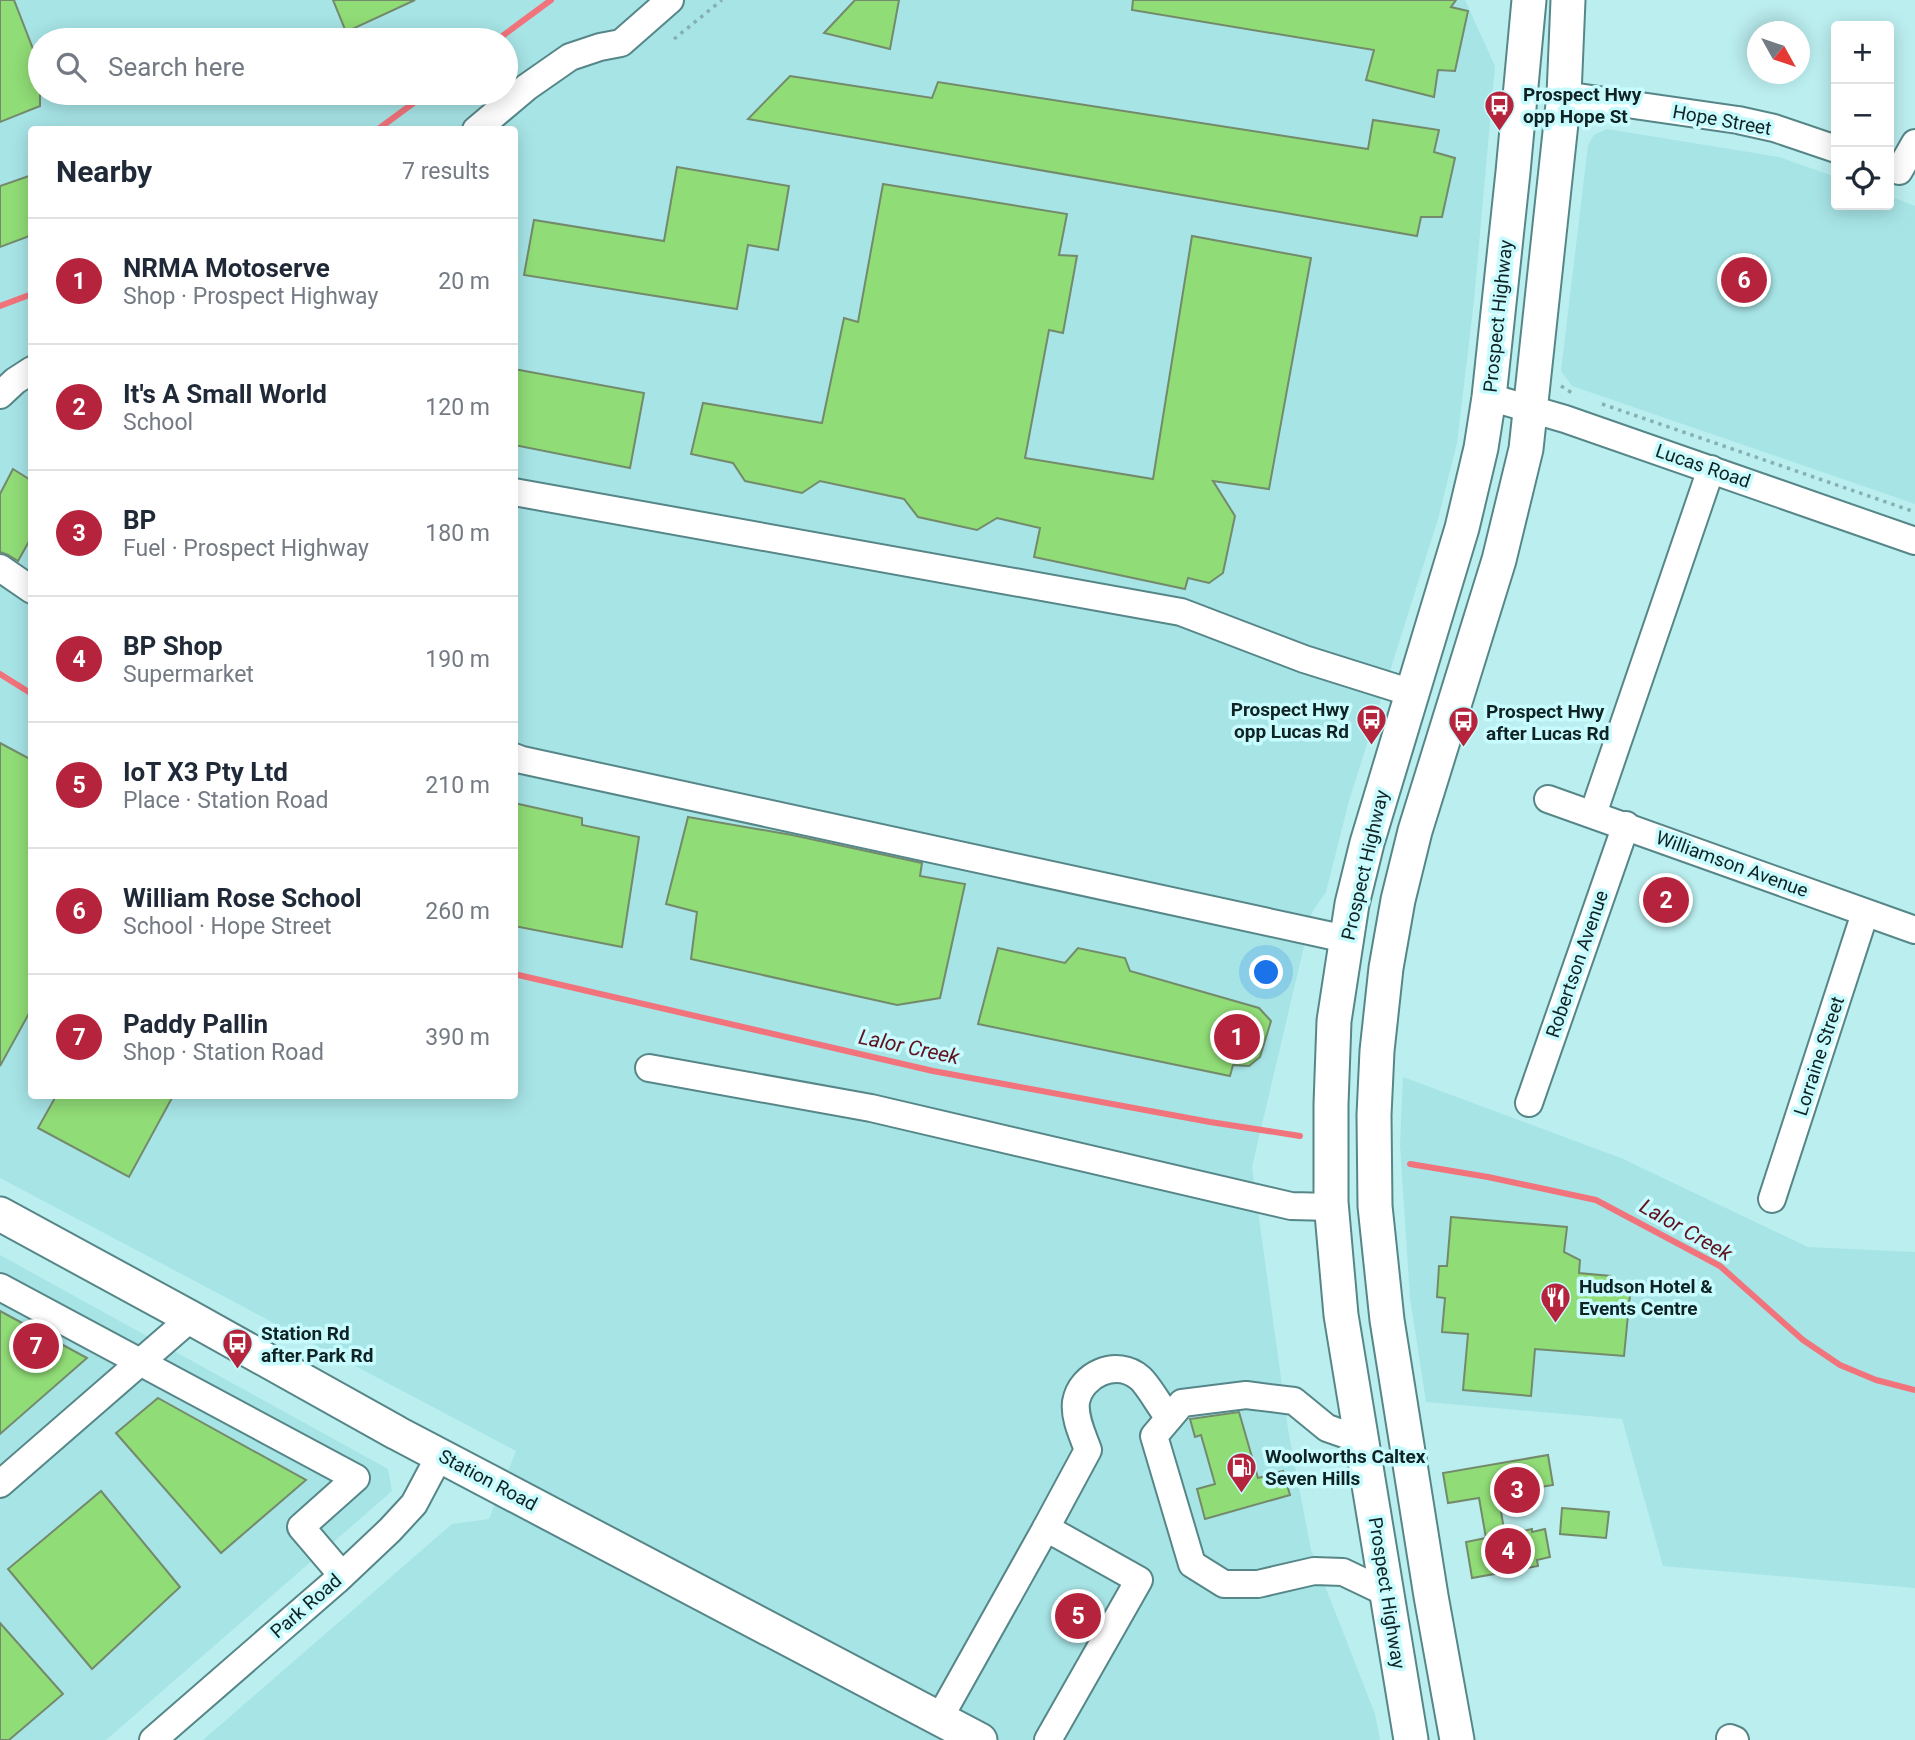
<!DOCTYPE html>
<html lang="en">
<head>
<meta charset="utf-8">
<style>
  body { margin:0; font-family:Roboto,sans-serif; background:#f6f6f7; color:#1f2937 }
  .controls { position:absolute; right:21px; top:21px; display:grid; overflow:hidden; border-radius:7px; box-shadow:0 4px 18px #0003 }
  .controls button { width:63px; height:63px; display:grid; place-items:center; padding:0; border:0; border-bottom:2px solid #e0e1e3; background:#fff; color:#1f2937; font:35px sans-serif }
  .compass { position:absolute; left:1747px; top:21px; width:63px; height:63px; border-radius:50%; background:#fff; box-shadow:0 4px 18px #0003; rotate:130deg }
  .you { position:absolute; left:1267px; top:973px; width:24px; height:24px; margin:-18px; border:5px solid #fff; border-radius:50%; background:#1a73e8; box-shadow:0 0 0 10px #1a73e833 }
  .badge { display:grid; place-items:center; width:46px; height:46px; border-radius:50%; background:#b5233c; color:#fff; font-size:23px; font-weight:700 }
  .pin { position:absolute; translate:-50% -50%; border:4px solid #fff; box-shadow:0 2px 7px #0006 }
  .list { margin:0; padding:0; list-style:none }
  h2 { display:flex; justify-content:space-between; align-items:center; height:91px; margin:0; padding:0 28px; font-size:30px }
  h2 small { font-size:23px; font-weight:400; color:#747a83 }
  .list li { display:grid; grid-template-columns:46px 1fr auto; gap:21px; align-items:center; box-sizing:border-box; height:126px; padding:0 28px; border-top:2px solid #e0e1e3 }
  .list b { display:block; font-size:26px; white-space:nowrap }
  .list p { margin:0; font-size:23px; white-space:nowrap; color:#747a83 }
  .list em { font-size:23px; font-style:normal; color:#747a83 }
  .icon { flex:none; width:38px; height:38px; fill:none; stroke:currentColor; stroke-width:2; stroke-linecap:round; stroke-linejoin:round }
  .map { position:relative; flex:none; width:1915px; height:1740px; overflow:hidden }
  .search { position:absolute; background:#fff; box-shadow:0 4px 18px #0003; left:28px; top:28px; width:490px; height:77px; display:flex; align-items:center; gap:18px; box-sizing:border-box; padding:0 24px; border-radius:38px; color:#747a83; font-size:26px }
  .panel { position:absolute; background:#fff; box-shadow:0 4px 18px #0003; left:28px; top:126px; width:490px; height:973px; border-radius:7px }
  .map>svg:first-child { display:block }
</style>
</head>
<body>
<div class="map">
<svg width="1915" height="1740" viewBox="0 0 1915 1740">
  <rect width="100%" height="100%" fill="#bbeeef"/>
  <g fill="#a7e4e6" fill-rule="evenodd">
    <path d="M 0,0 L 1465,0 L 1495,66 L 1474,301 L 1457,443 L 1438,519 L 1349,801 L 1326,892 L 1312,912 L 1252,1167 L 1288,1429 L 1311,1550 L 1375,1714 L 1380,1740 L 203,1740 L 452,1524 L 489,1519 L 516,1451 L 0,1178 ZM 40,40 L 506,40 L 506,93 L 40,93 ZM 32,130 L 514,130 L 514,1096 L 32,1096 Z"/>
    <path d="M 1607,129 L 1779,157 L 1836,177 L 1836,205 L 1889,205 L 1889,196 L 1915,206 L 1915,504 L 1572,386 L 1561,371 L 1588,145 L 1594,135 Z"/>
    <path d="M 1403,1077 L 1621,1158 L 1808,1247 L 1915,1252 L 1915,1588 L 1663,1566 L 1622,1419 L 1426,1402 L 1410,1298 L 1400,1145 Z"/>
    <path d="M 0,1255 L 388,1469 L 392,1491 L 106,1740 L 0,1740 Z"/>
  </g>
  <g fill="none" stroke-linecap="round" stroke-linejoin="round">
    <g stroke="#f1737b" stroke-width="6">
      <path d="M 497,40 L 551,0"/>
      <path d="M 377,130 L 427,93"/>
      <path d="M 0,306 L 32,294"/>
      <path d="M 0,674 L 32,694"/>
      <path d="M 514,974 L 933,1071 L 1210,1122 L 1300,1136"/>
      <path d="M 1410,1164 L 1488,1177 L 1596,1200 L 1720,1266 L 1803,1340 L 1840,1365 L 1876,1380 L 1915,1390"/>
    </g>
  </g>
  <g fill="#90dc76" stroke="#738a6b" stroke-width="2">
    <path d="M 0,0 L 14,0 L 40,67 L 40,106 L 0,122 Z"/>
    <path d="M 333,0 L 415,0 L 346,32 Z"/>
    <path d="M 855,0 L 899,0 L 890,49 L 824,33 Z"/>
    <path d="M 1133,0 L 1456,0 L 1451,7 L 1468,11 L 1455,71 L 1438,70 L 1434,97 L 1366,80 L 1374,50 L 1132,10 Z"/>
    <path d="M 790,76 L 932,98 L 938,82 L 1368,149 L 1373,120 L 1439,130 L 1434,152 L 1455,158 L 1442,217 L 1421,217 L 1417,236 L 748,119 Z"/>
    <path d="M 677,167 L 789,186 L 778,250 L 748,245 L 737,309 L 524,275 L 534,220 L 664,241 Z"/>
    <path d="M 32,175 L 32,235 L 0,247 L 0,186 Z"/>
    <path d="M 883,184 L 1067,214 L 1059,255 L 1077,256 L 1063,333 L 1049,330 L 1025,458 L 1153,479 L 1192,236 L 1311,258 L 1269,489 L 1213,481 L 1235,516 L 1223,573 L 1209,583 L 1188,578 L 1185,589 L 1034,557 L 1040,528 L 997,518 L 977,530 L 918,517 L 904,499 L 820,481 L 802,493 L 745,481 L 733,463 L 691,454 L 703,403 L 822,423 L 844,318 L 858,322 Z"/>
    <path d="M 514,369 L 644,393 L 630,468 L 514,445 Z"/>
    <path d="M 13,469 L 32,481 L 32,536 L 18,561 L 8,555 L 0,552 L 0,494 Z"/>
    <path d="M 0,743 L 32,760 L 32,1008 L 0,1066 Z"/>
    <path d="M 514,803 L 582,818 L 582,825 L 639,837 L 622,947 L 514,926 Z"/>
    <path d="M 688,817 L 792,835 L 922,863 L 920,876 L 965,884 L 940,998 L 897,1005 L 691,959 L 697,912 L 666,904 Z"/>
    <path d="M 998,948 L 1065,963 L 1078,948 L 1125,958 L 1130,971 L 1259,1008 L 1271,1021 L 1260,1057 L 1249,1066 L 1233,1065 L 1230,1076 L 978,1024 Z"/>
    <path d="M 56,1096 L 173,1096 L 129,1177 L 38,1128 Z"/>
    <path d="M 1451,1217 L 1567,1227 L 1564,1252 L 1580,1260 L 1579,1273 L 1611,1276 L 1611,1281 L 1631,1284 L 1624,1356 L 1535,1349 L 1531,1396 L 1463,1390 L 1468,1334 L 1442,1332 L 1445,1298 L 1437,1297 L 1439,1266 L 1447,1266 Z"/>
    <path d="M 0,1311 L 87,1358 L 0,1434 Z"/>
    <path d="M 158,1398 L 306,1480 L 221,1553 L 116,1433 Z"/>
    <path d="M 1239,1412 L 1258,1478 L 1283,1471 L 1290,1495 L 1205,1519 L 1197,1489 L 1215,1484 L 1201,1435 L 1195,1437 L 1190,1419 Z"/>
    <path d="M 1548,1455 L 1553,1485 L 1498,1494 L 1505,1535 L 1532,1529 L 1532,1532 L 1545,1529 L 1550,1557 L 1537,1560 L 1538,1566 L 1472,1578 L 1466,1542 L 1486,1538 L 1479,1498 L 1448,1503 L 1443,1473 Z"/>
    <path d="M 101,1491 L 180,1587 L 92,1669 L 8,1569 Z"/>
    <path d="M 1562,1508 L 1609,1512 L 1606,1538 L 1560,1534 Z"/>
    <path d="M 1072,1594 L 1101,1609 L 1084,1638 L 1055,1623 Z"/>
    <path d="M 0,1623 L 63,1694 L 9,1740 L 0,1740 Z"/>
  </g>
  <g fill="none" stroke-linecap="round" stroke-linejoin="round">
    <defs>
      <g id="minor">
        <path d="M 1564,95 L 1738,120 L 1774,128 L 1836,149"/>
        <path d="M 476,130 L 527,87 L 570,57 L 600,47 L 621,43 L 670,0"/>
        <path d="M 1899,171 L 1915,143"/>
        <path d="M 0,395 L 15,381 L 32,370"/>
        <path d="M 1489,397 L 1565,419 L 1915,541"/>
        <path d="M 514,492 L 1181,612 L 1304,659 L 1412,693"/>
        <path d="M 0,568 L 32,590"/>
        <path d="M 514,757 L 522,760 L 1346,939"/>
        <path d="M 1548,799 L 1915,930"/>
        <path d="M 1593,814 L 1711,469"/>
        <path d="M 649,1068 L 871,1108 L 1291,1206 L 1331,1207"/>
        <path d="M 1529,1103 L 1626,825"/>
        <path d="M 1772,1199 L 1865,913"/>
        <path d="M 0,1287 L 356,1478 L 301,1527 L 342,1575"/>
        <path d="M 1361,1435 L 1347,1435 L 1327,1428 L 1294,1401 L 1246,1395 L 1182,1403 L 1154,1436 L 1192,1564 L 1224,1584 L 1258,1584 L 1314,1571 L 1343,1572 L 1387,1593"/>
        <path d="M 0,1484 L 191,1318"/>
        <path d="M 1046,1528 L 1088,1450 C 1083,1436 1074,1418 1076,1402 C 1081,1374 1117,1358 1140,1378 C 1149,1386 1160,1407 1169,1418"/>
        <path d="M 939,1719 L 1046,1528 L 1139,1580 L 1048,1740"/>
        <path d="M 1730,1738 L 1735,1740"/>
        <path d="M 153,1740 L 336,1581 L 390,1530 L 414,1504 L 440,1455"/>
      </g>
      <g id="major">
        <path d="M 0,1214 L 191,1318 L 397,1433 L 980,1740"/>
        <path d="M 1411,1740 L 1341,1315 L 1331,1202 L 1331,1104 L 1334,1021 L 1352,904 L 1367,843 L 1462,528 L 1481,448 L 1489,397 L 1513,172 L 1529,0"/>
        <path d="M 1457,1740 L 1431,1596 L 1387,1320 L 1375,1206 L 1374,1115 L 1377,1051 L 1386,968 L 1398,900 L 1415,831 L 1499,560 L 1526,449 L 1564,95 L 1568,0"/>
      </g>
    </defs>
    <use href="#minor" stroke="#568688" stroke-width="30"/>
    <use href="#major" stroke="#568688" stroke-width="37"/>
    <g stroke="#87b0b1" stroke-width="3.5" stroke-dasharray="3.5 5" stroke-linecap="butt">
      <path d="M 674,39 L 722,0"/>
      <path d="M 1561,386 L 1575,395"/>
      <path d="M 1602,404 L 1915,512"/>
    </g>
    <use href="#minor" stroke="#fff" stroke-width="26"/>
    <use href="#major" stroke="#fff" stroke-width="33"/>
  </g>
  <defs>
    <symbol id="bus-pin" viewBox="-11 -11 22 30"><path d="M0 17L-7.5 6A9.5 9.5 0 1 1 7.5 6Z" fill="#b5233c" stroke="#c8fbfd"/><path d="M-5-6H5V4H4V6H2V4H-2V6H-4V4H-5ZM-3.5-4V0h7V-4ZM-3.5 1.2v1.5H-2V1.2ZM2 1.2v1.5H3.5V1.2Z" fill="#fff"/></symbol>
    <symbol id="restaurant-pin" viewBox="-11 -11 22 30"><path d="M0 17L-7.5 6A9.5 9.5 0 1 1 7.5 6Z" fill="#b5233c" stroke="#c8fbfd"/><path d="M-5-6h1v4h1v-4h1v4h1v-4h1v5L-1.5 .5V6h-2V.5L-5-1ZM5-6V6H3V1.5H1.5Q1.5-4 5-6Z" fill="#fff"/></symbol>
    <symbol id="fuel-pin" viewBox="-11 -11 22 30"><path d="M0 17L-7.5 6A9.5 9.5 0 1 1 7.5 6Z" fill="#b5233c" stroke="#c8fbfd"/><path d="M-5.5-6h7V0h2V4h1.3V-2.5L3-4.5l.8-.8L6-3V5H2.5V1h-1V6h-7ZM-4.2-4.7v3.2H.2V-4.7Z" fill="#fff"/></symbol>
  </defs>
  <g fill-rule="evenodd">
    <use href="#bus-pin" x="1482" y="88" width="35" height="47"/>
    <use href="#bus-pin" x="1354" y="702" width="35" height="47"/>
    <use href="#bus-pin" x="1446" y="704" width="35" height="47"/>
    <use href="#restaurant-pin" x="1538" y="1280" width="35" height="47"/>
    <use href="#bus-pin" x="220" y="1326" width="35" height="47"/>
    <use href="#fuel-pin" x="1224" y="1450" width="35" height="47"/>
  </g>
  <g text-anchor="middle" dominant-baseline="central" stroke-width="7" stroke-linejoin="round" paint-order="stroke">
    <g font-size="19" font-weight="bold" fill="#0f2324" stroke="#c8fbfd" text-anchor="start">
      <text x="1523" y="94">Prospect Hwy<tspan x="1523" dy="22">opp Hope St</tspan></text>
      <text x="1349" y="709" text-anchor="end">Prospect Hwy<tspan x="1349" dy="22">opp Lucas Rd</tspan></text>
      <text x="1486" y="711">Prospect Hwy<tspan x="1486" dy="22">after Lucas Rd</tspan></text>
      <text x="1579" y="1286">Hudson Hotel &amp;<tspan x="1579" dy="22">Events Centre</tspan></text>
      <text x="261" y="1333">Station Rd<tspan x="261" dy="22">after Park Rd</tspan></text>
      <text x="1265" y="1456">Woolworths Caltex<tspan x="1265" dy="22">Seven Hills</tspan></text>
    </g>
    <g font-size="19" fill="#0f2324" stroke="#c8fbfd">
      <text transform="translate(1722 120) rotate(10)">Hope Street</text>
      <text transform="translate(1498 316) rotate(-84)">Prospect Highway</text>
      <text transform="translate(1703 466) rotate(19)">Lucas Road</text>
      <text transform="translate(1732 864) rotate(20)">Williamson Avenue</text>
      <text transform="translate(1365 865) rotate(-77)">Prospect Highway</text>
      <text transform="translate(1577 964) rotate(-71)">Robertson Avenue</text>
      <text transform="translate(1819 1056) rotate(-72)">Lorraine Street</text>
      <text transform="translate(488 1480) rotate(28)">Station Road</text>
      <text transform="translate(1387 1593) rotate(81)">Prospect Highway</text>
      <text transform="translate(306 1606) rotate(-41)">Park Road</text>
    </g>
    <g font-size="21" font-style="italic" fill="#60111d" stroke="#c8fbfd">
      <text transform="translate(909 1047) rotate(12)">Lalor Creek</text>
      <text transform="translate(1686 1230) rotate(30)">Lalor Creek</text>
    </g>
  </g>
</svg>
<div class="controls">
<button>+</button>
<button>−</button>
<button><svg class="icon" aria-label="locate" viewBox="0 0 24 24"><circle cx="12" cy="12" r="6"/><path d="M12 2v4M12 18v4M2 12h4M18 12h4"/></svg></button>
</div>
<svg class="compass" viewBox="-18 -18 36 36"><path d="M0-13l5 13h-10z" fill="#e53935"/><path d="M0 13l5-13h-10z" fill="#747a83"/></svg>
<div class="you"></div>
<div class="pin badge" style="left:1237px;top:1037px">1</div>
<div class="pin badge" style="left:1666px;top:900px">2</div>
<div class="pin badge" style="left:1517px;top:1490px">3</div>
<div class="pin badge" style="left:1508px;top:1551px">4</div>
<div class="pin badge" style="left:1078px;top:1616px">5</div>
<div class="pin badge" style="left:1744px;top:280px">6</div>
<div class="pin badge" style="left:36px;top:1346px">7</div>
<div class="search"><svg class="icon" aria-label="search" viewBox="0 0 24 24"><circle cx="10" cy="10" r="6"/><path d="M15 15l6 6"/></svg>Search here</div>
<section class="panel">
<h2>Nearby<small>7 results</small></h2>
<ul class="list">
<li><span class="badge">1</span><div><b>NRMA Motoserve</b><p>Shop · Prospect Highway</p></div><em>20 m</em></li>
<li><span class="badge">2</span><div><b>It's A Small World</b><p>School</p></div><em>120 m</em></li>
<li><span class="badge">3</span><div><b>BP</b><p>Fuel · Prospect Highway</p></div><em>180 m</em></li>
<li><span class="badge">4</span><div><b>BP Shop</b><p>Supermarket</p></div><em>190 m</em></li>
<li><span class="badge">5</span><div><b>IoT X3 Pty Ltd</b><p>Place · Station Road</p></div><em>210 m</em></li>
<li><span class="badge">6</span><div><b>William Rose School</b><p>School · Hope Street</p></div><em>260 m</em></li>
<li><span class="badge">7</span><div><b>Paddy Pallin</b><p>Shop · Station Road</p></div><em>390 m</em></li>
</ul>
</section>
</div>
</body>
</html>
